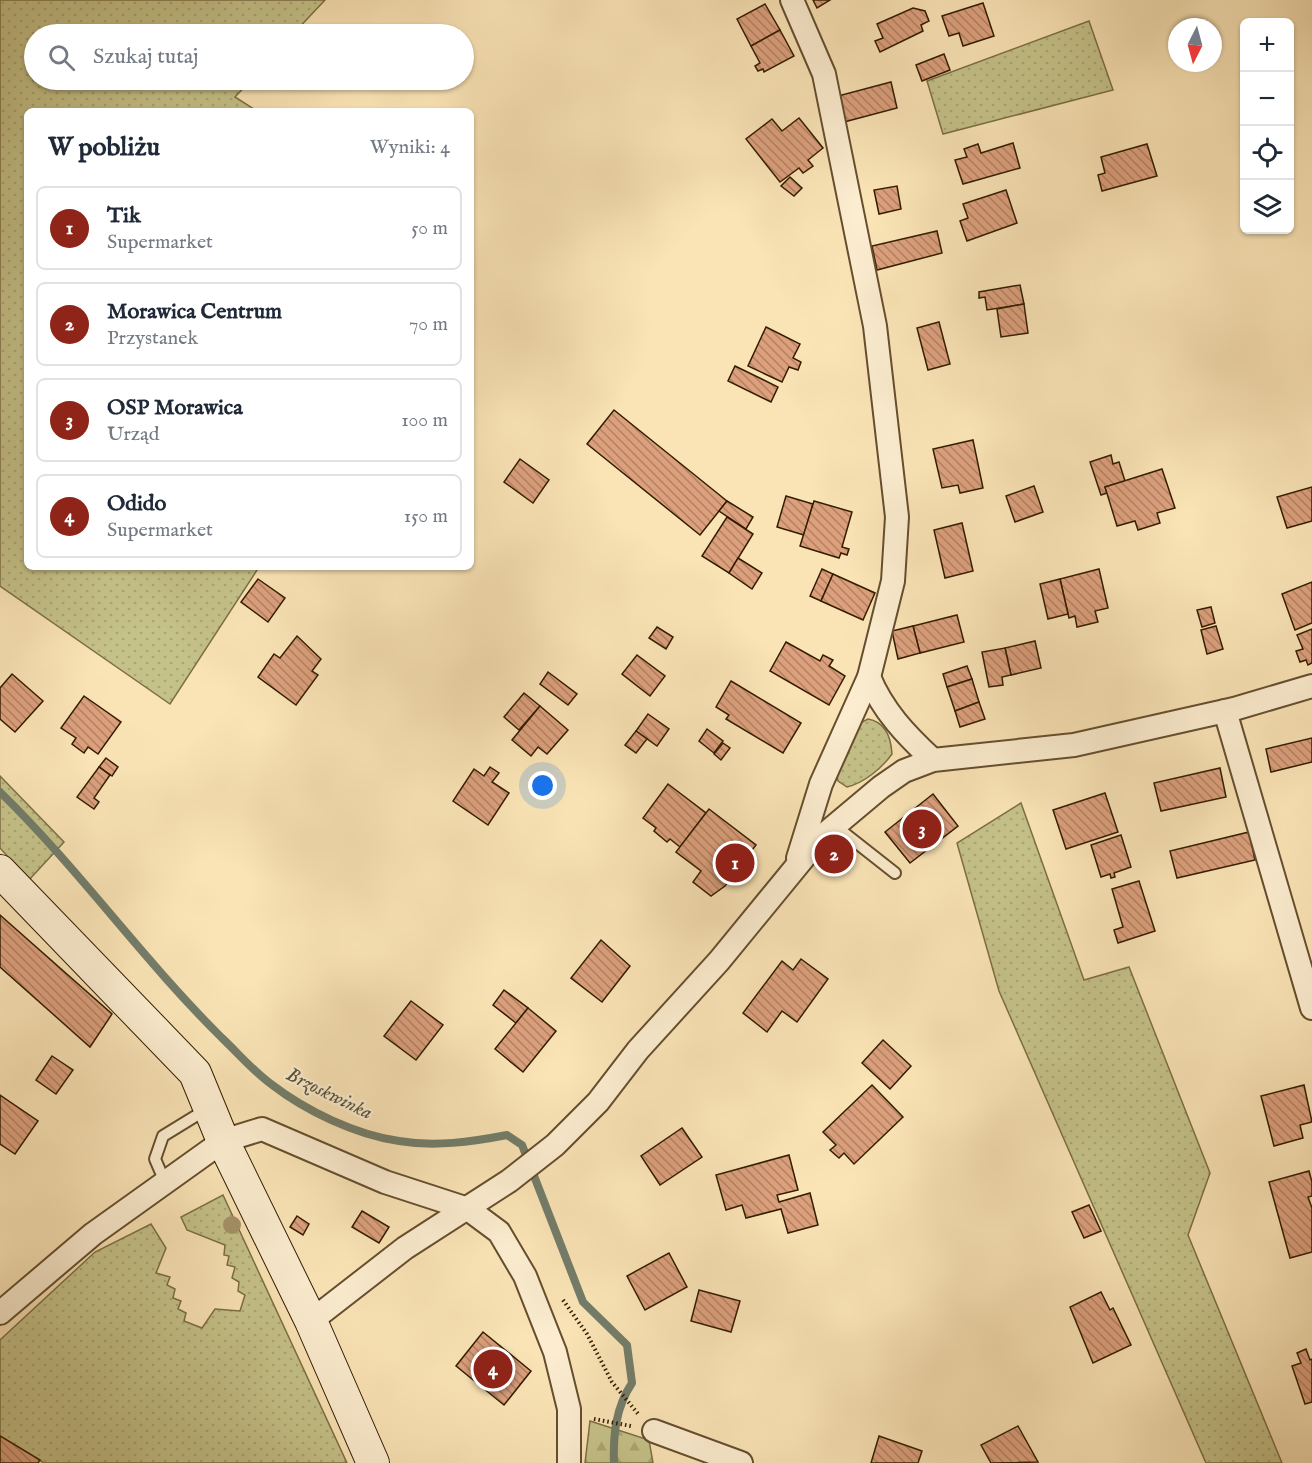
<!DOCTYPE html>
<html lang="pl">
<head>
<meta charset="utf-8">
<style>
  body { margin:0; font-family:"IM FELL English",serif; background:#f6f6f7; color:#1f2937 }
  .controls { position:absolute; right:18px; top:18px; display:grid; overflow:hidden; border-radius:9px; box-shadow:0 2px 4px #0004 }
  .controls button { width:54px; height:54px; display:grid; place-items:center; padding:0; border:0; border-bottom:2px solid #e0e1e3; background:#fff; color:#1f2937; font:30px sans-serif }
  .compass { position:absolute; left:1168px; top:18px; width:54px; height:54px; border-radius:50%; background:#fff; box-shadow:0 2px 4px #0004; rotate:186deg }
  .you { position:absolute; left:543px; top:786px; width:21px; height:21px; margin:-15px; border:4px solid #fff; border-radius:50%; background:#1a73e8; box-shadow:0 0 0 9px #1a73e833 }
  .badge { display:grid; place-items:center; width:39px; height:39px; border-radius:50%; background:#8f2418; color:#fff; font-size:20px; font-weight:700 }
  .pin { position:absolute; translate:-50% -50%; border:3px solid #fff; box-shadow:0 2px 6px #0006 }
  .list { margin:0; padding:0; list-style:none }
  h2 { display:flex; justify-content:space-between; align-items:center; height:78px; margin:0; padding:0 24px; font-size:26px }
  h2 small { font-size:20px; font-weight:400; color:#747a83 }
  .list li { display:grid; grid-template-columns:39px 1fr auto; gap:18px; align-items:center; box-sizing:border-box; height:84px; margin:0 12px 12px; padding:0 12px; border:2px solid #e0e1e3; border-radius:9px }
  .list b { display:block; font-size:22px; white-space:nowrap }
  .list p { margin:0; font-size:20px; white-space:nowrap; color:#747a83 }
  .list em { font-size:20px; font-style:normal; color:#747a83 }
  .icon { flex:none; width:33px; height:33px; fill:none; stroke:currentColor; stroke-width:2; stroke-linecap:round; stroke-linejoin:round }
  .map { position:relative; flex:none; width:1312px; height:1463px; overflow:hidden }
  .search { position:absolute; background:#fff; box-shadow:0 2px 4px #0004; left:24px; top:24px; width:450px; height:66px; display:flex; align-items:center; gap:15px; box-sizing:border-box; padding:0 21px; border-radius:33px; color:#747a83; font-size:22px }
  .panel { position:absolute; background:#fff; box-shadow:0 2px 4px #0004; left:24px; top:108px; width:450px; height:462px; border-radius:9px }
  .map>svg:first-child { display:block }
</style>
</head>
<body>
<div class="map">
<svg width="1312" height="1463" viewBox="0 0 1312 1463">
  <defs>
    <pattern id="grass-dots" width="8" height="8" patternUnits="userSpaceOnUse" patternTransform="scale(1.5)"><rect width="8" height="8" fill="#c5c289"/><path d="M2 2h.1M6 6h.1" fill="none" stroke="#aaa674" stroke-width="1.8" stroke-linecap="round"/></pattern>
    <pattern id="forest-firs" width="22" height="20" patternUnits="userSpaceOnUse" patternTransform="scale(1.5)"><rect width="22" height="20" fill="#c5c289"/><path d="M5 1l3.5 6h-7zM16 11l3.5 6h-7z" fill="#aaa674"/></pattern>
    <pattern id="building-back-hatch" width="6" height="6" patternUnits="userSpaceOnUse" patternTransform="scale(1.5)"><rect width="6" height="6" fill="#dca07d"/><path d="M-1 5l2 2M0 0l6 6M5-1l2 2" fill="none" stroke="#b38264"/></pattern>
  </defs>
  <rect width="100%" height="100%" fill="#fae4b6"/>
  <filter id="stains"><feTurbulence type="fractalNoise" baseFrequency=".00333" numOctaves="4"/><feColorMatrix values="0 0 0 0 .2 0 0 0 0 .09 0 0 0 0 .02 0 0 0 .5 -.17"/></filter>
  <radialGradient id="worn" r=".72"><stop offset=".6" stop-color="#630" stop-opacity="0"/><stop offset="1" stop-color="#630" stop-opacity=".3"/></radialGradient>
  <g fill="url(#grass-dots)" stroke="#7c6f44" stroke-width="1.5">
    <path d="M 0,0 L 325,0 L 293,34 L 34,34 L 34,80 L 251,80 L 235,97 L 257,111 L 27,111 L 27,567 L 259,567 L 170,704 L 0,586 Z"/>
    <path d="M 1089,21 L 1113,90 L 943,134 L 927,81 Z"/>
    <path d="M 868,719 C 886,722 891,737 892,754 C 882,768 864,783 847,787 L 838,781 L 836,772 L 856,725 Z"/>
    <path d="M 0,776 L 64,842 L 29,880 L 0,848 Z"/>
    <path d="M 1021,803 L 1084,980 L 1129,967 L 1210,1173 L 1188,1235 L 1282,1463 L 1206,1463 L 999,991 L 957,843 Z"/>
    <path d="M 223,1195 L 347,1463 L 44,1463 L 0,1436 L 0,1340 L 95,1252 L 151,1224 L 166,1248 L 156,1273 L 170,1277 L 167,1285 L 175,1289 L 173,1298 L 181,1301 L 178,1309 L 186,1313 L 184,1321 L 202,1328 L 215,1309 L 240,1311 L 245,1295 L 238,1291 L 239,1282 L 232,1278 L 235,1267 L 227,1265 L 229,1256 L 224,1255 L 225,1245 L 187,1230 L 181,1217 Z"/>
  </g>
  <path fill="url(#forest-firs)" stroke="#7c6f44" stroke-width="1.5" d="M 590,1421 L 649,1440 L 653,1463 L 585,1463 Z"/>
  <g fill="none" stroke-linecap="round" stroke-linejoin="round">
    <path stroke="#737d6a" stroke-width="8" d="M 0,792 C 79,869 143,960 222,1038 C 238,1053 253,1071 271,1084 C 306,1111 356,1135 399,1141 C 435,1147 471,1142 507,1135 L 522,1145 L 583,1302 L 627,1345 L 632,1383 C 616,1407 613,1434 614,1463"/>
  </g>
  <g fill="url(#building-back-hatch)" stroke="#331c00" stroke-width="1.5">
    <path d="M 813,0 L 830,0 L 817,8 Z"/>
    <path d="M 983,3 L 994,36 L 963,46 L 959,33 L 949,36 L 942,16 Z"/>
    <path d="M 765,4 L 780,30 L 751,46 L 737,19 Z"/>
    <path d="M 913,8 L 925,11 L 929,21 L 921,25 L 923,31 L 880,52 L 875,41 L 883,38 L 877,24 Z"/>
    <path d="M 780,30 L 794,56 L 764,72 L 763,69 L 758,71 L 755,66 L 760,63 L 751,46 Z"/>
    <path d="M 944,54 L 950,70 L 922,81 L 916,65 Z"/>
    <path d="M 891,82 L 897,108 L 844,122 L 838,96 Z"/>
    <path d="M 799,118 L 823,148 L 808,160 L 813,166 L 803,173 L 799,168 L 780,182 L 746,139 L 772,119 L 782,131 Z"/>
    <path d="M 1013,143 L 1020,168 L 963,184 L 955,160 L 967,157 L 964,149 L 978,144 L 981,153 Z"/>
    <path d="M 1147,144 L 1157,176 L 1102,191 L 1098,175 L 1105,173 L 1101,157 Z"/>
    <path d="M 790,177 L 802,188 L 794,196 L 781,186 Z"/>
    <path d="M 897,186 L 901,209 L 879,214 L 874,190 Z"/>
    <path d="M 1006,190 L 1017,223 L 967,241 L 960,221 L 968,218 L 963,204 Z"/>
    <path d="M 937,231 L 942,253 L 877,270 L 872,246 Z"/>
    <path d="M 1020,285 L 1024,304 L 987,310 L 985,297 L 979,298 L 979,292 Z"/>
    <path d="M 1024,304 L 1028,333 L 1001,337 L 997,309 Z"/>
    <path d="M 939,322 L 950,364 L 928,370 L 917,328 Z"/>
    <path d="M 766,327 L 800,344 L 793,358 L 801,362 L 798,370 L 789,367 L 782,382 L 748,366 Z"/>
    <path d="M 735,366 L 778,387 L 771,402 L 728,381 Z"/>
    <path d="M 614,410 L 727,501 L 700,535 L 587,444 Z"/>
    <path d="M 973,440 L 983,488 L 960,493 L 958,485 L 942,488 L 933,449 Z"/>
    <path d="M 1111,455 L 1113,464 L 1119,462 L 1125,481 L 1105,487 L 1107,493 L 1101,495 L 1090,462 Z"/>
    <path d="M 520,459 L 549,480 L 533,503 L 504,482 Z"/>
    <path d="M 1162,469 L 1175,508 L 1157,513 L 1160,523 L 1138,530 L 1135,521 L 1117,526 L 1105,487 Z"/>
    <path d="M 1034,486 L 1043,512 L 1015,522 L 1006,496 Z"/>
    <path d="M 1312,487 L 1312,521 L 1287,528 L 1277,497 Z"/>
    <path d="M 786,496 L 813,504 L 804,535 L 777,527 Z"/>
    <path d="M 727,501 L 753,517 L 746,529 L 719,511 Z"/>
    <path d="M 814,501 L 852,512 L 842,547 L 849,549 L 847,555 L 841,553 L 839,558 L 800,546 Z"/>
    <path d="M 727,517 L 753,534 L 729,573 L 702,556 Z"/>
    <path d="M 962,523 L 973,571 L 945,578 L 934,530 Z"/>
    <path d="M 738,558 L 762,573 L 752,589 L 729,573 Z"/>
    <path d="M 822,569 L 833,574 L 821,601 L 810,596 Z"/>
    <path d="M 1099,569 L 1108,608 L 1095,611 L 1098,622 L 1077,627 L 1075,616 L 1069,618 L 1060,579 Z"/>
    <path d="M 833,574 L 875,593 L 863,620 L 821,601 Z"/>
    <path d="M 258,579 L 285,598 L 268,622 L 241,602 Z"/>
    <path d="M 1060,579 L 1068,614 L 1048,619 L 1040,584 Z"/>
    <path d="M 1312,582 L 1312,623 L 1295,630 L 1282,594 Z"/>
    <path d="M 1211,607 L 1215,623 L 1202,627 L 1197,610 Z"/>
    <path d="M 957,615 L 964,642 L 920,653 L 913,626 Z"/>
    <path d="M 913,626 L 920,653 L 898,659 L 892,631 Z"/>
    <path d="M 1216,626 L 1223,649 L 1207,654 L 1201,630 Z"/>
    <path d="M 657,627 L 673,637 L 666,649 L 649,638 Z"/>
    <path d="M 1312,629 L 1312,663 L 1308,665 L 1306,660 L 1300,662 L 1296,651 L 1303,649 L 1297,635 Z"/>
    <path d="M 297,636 L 321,659 L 312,671 L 318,675 L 296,705 L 258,677 L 274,654 L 280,658 Z"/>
    <path d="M 1035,641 L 1041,668 L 1011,675 L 1005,648 Z"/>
    <path d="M 786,642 L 820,661 L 823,655 L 833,660 L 829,666 L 845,676 L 829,705 L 770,671 Z"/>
    <path d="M 1005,648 L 1011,675 L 1002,677 L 1003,685 L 989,687 L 982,652 Z"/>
    <path d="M 637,655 L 665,676 L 650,696 L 622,674 Z"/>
    <path d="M 967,666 L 972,679 L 947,687 L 943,674 Z"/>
    <path d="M 548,672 L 577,694 L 568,705 L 540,684 Z"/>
    <path d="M 12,674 L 43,701 L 15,732 L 0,719 L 0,688 Z"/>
    <path d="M 972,679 L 979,702 L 955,711 L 947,687 Z"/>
    <path d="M 731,681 L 801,723 L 783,753 L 726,719 L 729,715 L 716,707 Z"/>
    <path d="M 524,693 L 540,706 L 519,730 L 504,717 Z"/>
    <path d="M 84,696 L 121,722 L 98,754 L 88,747 L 84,753 L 72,744 L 76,738 L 61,728 Z"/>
    <path d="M 979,702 L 985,719 L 960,727 L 955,711 Z"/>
    <path d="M 540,706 L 568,730 L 547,754 L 538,747 L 531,756 L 512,740 Z"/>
    <path d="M 648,714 L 669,729 L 657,746 L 636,731 Z"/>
    <path d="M 707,729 L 723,741 L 714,753 L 699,741 Z"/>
    <path d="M 636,731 L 647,739 L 636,753 L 625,745 Z"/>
    <path d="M 1312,738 L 1312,762 L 1271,772 L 1266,749 Z"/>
    <path d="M 723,743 L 730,748 L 721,760 L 714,754 Z"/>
    <path d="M 106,758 L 118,767 L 112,776 L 99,767 Z"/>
    <path d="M 99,767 L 110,775 L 94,798 L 99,802 L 94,809 L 77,797 Z"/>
    <path d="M 490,767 L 499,773 L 492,782 L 509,793 L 488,825 L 453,801 L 474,769 L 484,776 Z"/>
    <path d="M 1220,768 L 1226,797 L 1161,811 L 1154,783 Z"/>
    <path d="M 668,784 L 706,813 L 680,847 L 670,839 L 667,842 L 654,831 L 656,828 L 643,818 Z"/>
    <path d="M 1105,793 L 1118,832 L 1066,849 L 1053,810 Z"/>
    <path d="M 933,794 L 958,826 L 910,863 L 885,832 Z"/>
    <path d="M 709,809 L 756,845 L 725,886 L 711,896 L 693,882 L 701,871 L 676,852 Z"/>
    <path d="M 1249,832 L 1255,860 L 1177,878 L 1170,851 Z"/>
    <path d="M 1121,835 L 1131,867 L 1114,873 L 1115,877 L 1111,878 L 1110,874 L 1101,877 L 1091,845 Z"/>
    <path d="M 1139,881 L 1155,931 L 1118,943 L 1114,930 L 1123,927 L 1112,889 Z"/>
    <path d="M 0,915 L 112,1014 L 90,1047 L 0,967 Z"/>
    <path d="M 601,940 L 630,966 L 602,1002 L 571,978 Z"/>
    <path d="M 801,959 L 828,979 L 797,1022 L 782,1011 L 767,1032 L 743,1013 L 782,961 L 793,970 Z"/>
    <path d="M 504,990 L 528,1008 L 516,1023 L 493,1005 Z"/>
    <path d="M 411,1001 L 443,1025 L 416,1060 L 384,1036 Z"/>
    <path d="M 528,1008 L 556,1031 L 523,1072 L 495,1049 Z"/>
    <path d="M 883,1040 L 911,1066 L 890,1089 L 862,1063 Z"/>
    <path d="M 52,1056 L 73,1070 L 56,1094 L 36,1080 Z"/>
    <path d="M 872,1085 L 903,1117 L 854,1164 L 844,1153 L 839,1158 L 830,1150 L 836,1145 L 823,1132 Z"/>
    <path d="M 1304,1085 L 1312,1122 L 1300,1125 L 1303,1138 L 1274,1146 L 1261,1096 Z"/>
    <path d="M 0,1095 L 38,1121 L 15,1154 L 0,1144 Z"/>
    <path d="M 682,1128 L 702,1157 L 660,1185 L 641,1156 Z"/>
    <path d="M 789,1155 L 798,1190 L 777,1195 L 779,1202 L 810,1193 L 818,1225 L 788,1233 L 781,1209 L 746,1218 L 742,1205 L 726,1210 L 716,1175 Z"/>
    <path d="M 1309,1171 L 1312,1182 L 1312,1196 L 1308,1197 L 1312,1208 L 1312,1252 L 1290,1258 L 1269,1182 Z"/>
    <path d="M 1089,1205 L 1101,1231 L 1084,1238 L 1072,1212 Z"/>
    <path d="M 362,1211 L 389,1227 L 379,1243 L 352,1227 Z"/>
    <path d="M 297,1216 L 309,1224 L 303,1235 L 290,1227 Z"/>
    <path d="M 669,1253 L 687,1287 L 645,1310 L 627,1276 Z"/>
    <path d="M 699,1290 L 740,1301 L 731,1332 L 691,1321 Z"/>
    <path d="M 1101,1292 L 1110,1310 L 1113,1308 L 1131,1345 L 1093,1363 L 1070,1307 Z"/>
    <path d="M 483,1332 L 531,1371 L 504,1405 L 456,1366 Z"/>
    <path d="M 1306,1349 L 1310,1360 L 1312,1359 L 1312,1402 L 1305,1404 L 1292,1366 L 1301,1363 L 1297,1353 Z"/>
    <path d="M 1018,1426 L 1038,1462 L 991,1463 L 981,1445 Z"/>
    <path d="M 0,1436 L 40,1460 L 38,1463 L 0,1463 Z"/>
    <path d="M 879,1436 L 922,1451 L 918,1463 L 871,1463 Z"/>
  </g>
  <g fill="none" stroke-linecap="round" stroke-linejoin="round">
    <defs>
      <g id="lane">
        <path d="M 834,825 L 895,873"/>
        <path d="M 165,1182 L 155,1159 L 163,1136 L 207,1109"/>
      </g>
      <g id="street">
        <path d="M 792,0 L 824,74 L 875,326 L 897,517 L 893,581 L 869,677 L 821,784 L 798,858"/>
        <path d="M 869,677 C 883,711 906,735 933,760"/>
        <path d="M 1225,711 L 1312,1008"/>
        <path d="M 0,1313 L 93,1234 L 223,1141 L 262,1129 L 385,1182 L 468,1209 L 499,1232 L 525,1276 L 555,1352 L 569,1409 L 569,1463"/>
        <path d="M 311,1321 L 405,1248 L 509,1181 L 555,1145 L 598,1102 L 638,1050 L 719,961 L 819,839 L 881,787 L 904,771 L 933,760 L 1074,745 L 1234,709 L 1312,686"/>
        <path d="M 654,1431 L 741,1463"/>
      </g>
      <path id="secondary" d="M 0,871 L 195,1073 L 223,1141 L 311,1321 L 373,1463"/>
    </defs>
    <use href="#lane" stroke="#654e2e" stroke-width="14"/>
    <use href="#street" stroke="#654e2e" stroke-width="26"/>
    <use href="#secondary" stroke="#331c00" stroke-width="34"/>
    <g stroke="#331c00" stroke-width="4" stroke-dasharray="1.5 3" stroke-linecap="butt">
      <path d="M 563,1300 L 587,1334 L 612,1382 L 639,1415"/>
      <path d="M 594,1419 L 631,1426"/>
    </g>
    <use href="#lane" stroke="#fcedd0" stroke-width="10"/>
    <use href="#street" stroke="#fcedd0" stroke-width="22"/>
    <use href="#secondary" stroke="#fcedd0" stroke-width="32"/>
  </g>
  <circle fill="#a59268" cx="232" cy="1225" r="9"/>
  <g text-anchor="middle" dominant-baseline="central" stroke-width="4.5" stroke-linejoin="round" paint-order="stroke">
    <g font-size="20" font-style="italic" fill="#58553e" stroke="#fcedd0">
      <text transform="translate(329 1094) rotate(26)">Brzoskwinka</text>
    </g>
  </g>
  <rect width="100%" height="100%" filter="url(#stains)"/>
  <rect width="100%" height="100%" fill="url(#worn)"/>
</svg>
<div class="controls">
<button>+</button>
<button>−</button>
<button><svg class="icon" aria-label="locate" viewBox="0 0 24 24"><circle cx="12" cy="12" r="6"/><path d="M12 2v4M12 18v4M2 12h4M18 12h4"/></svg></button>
<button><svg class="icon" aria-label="layers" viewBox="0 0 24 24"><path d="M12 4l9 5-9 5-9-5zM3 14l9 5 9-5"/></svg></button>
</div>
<svg class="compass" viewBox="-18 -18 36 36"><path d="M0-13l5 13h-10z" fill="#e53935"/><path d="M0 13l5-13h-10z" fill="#747a83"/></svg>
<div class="you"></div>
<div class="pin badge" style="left:735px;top:863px">1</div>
<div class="pin badge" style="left:834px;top:854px">2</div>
<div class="pin badge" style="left:922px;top:829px">3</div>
<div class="pin badge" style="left:493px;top:1369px">4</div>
<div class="search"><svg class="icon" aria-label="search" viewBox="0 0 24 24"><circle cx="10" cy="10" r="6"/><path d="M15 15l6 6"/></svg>Szukaj tutaj</div>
<section class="panel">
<h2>W pobliżu<small>Wyniki: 4</small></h2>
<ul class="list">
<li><span class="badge">1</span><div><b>Tik</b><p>Supermarket</p></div><em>50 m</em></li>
<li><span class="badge">2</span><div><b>Morawica Centrum</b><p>Przystanek</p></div><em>70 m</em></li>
<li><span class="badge">3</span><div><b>OSP Morawica</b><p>Urząd</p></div><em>100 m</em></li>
<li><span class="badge">4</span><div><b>Odido</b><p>Supermarket</p></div><em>150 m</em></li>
</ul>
</section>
</div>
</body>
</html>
